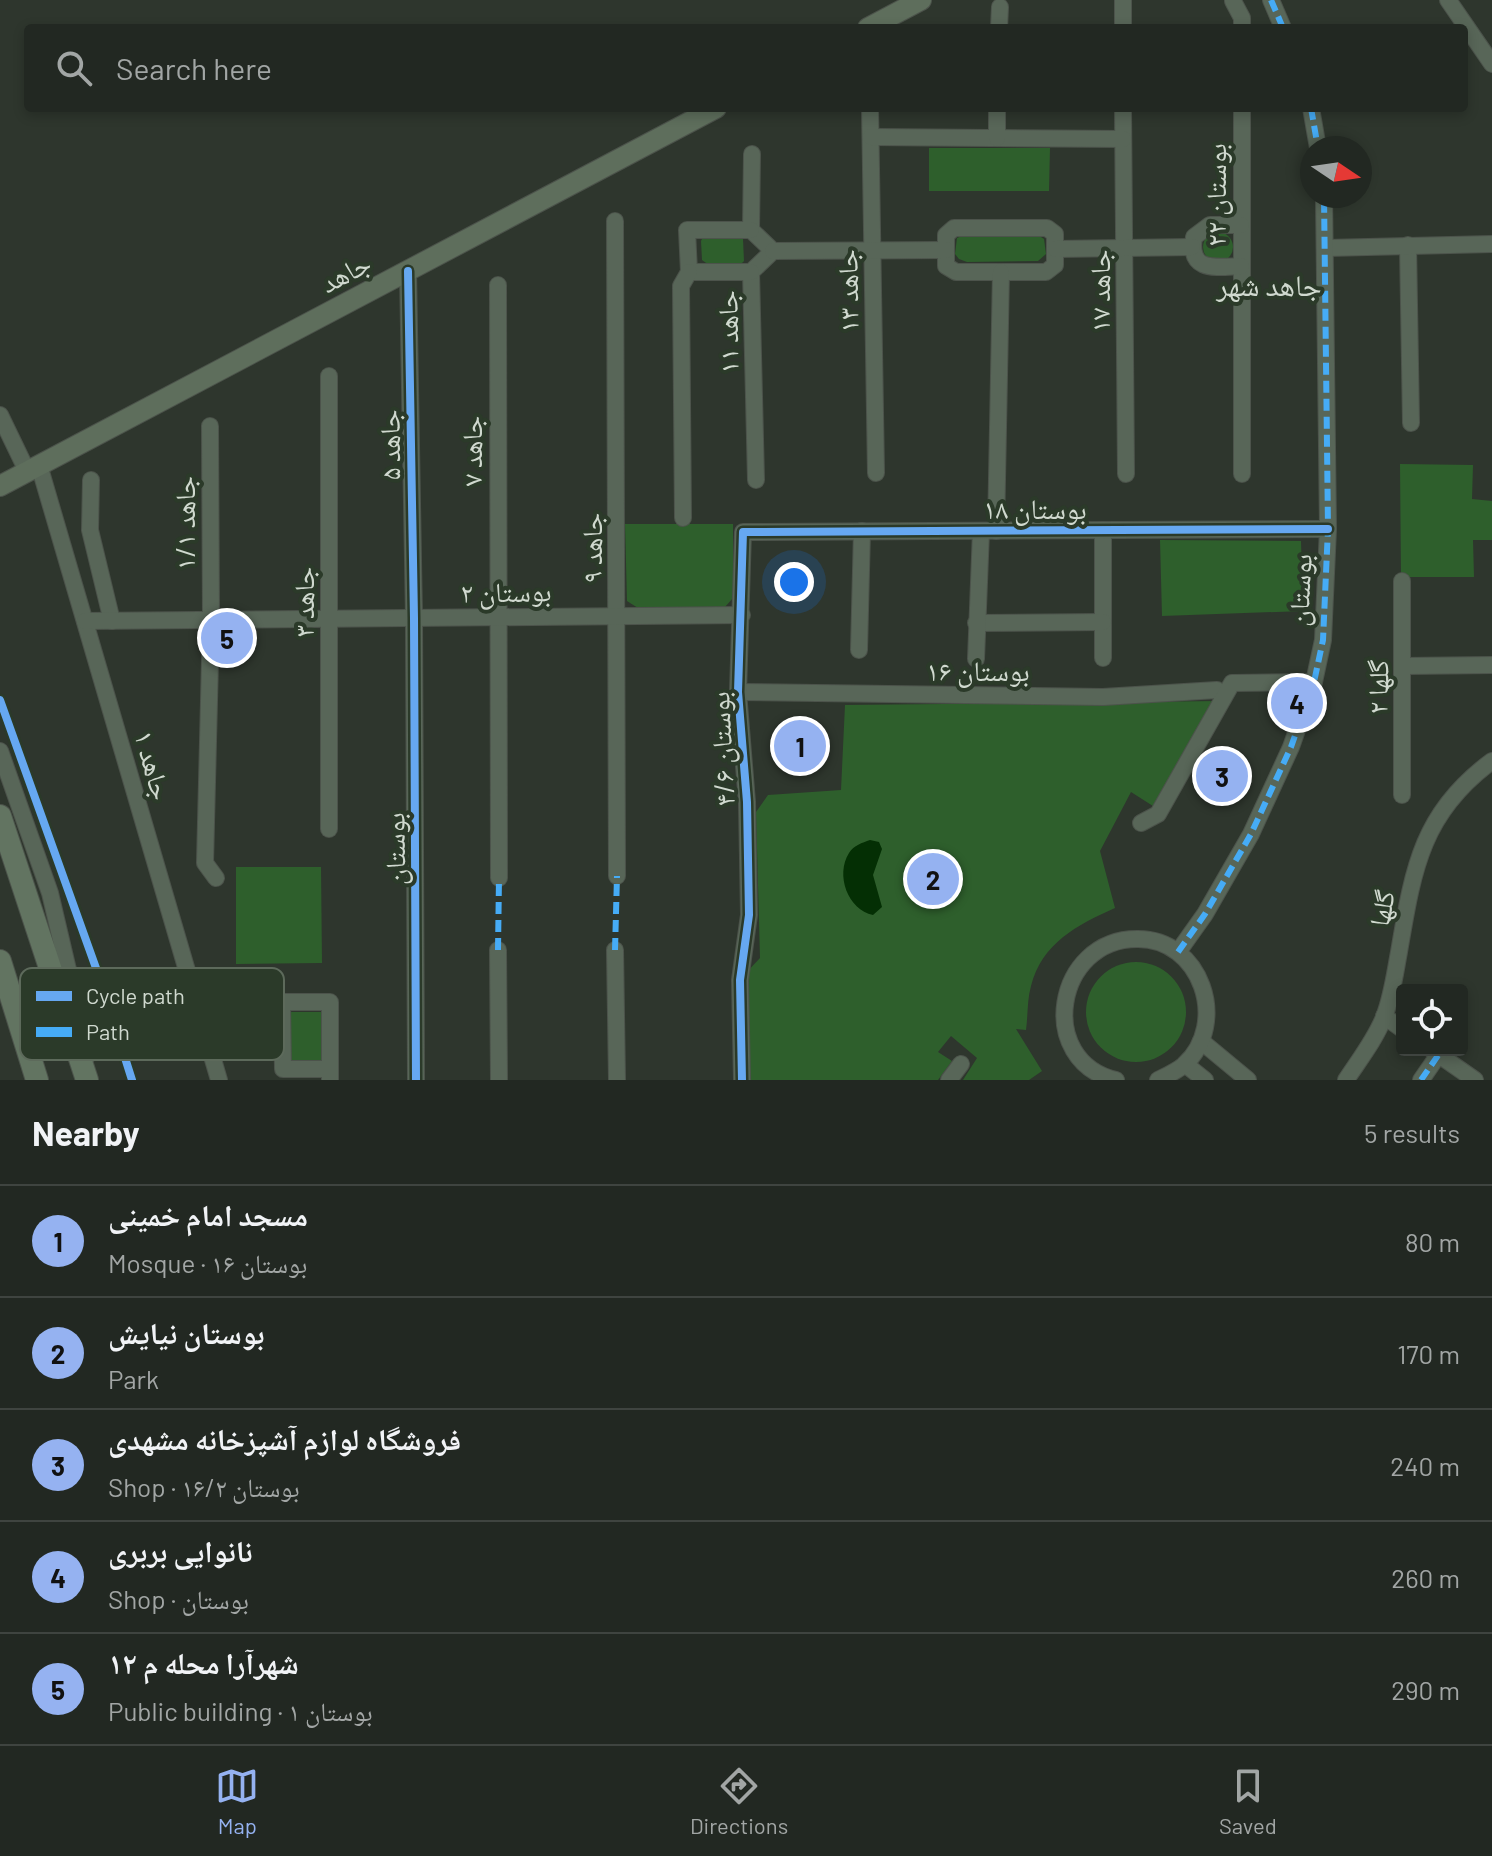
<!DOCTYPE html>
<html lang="en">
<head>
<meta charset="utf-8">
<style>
  body { margin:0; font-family:Barlow,"Noto Naskh Arabic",sans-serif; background:#2e342f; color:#f1f3f6 }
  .controls { position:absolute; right:24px; bottom:24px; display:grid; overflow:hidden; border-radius:8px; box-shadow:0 4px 12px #0003 }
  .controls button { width:72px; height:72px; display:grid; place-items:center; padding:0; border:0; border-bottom:2px solid #3f4440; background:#222822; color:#f1f3f6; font:40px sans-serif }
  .compass { position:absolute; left:1300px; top:136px; width:72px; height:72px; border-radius:50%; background:#222822; box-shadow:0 4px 12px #0003; rotate:103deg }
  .you { position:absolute; left:794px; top:582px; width:28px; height:28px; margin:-20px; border:6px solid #fff; border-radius:50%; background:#1a73e8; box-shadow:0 0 0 12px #1a73e833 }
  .badge { display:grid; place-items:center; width:52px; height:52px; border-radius:50%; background:#95b2f1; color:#111; font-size:26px; font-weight:700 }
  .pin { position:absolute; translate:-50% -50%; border:4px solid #fff; box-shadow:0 2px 8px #0006 }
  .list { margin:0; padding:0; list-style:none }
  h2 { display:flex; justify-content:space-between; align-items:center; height:104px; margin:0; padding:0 32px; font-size:34px }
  h2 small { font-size:26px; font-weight:400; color:#a2a6a5 }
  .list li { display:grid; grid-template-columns:52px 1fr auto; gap:24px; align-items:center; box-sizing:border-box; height:112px; padding:0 32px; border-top:2px solid #3f4440 }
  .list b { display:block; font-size:30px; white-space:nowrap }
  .list p { margin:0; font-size:26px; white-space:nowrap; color:#a2a6a5 }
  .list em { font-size:26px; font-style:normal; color:#a2a6a5 }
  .icon { flex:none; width:44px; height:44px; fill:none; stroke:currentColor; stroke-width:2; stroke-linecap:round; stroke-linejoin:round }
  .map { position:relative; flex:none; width:1492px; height:1080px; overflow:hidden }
  .search { position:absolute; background:#222822; box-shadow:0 4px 12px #0003; left:24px; right:24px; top:24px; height:88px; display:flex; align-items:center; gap:20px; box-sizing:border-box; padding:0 28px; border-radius:8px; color:#a2a6a5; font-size:30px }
  .sheet { height:664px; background:#222822 }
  nav { display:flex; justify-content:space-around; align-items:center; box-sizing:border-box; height:112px; border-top:2px solid #3f4440; background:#222822; font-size:22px; color:#a2a6a5 }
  nav a { display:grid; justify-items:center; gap:4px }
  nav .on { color:#95b2f1 }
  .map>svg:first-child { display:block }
</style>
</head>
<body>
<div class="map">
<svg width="1492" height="1080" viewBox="0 0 1492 1080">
  <rect width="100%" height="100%" fill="#2e362d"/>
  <g fill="#2e5f2c">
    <path d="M 929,148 L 1050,148 L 1049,191 L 929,191 Z"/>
    <circle cx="1218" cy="247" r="15"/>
    <path d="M 964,235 L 1038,235 L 1044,239 L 1046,254 L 1038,261 L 967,262 L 959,259 L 955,254 L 957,238 Z"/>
    <path d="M 740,236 L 743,239 L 744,261 L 740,265 L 709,265 L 702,260 L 701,241 L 703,237 Z"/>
    <path d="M 1400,464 L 1473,465 L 1472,499 L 1492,501 L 1492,540 L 1473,540 L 1474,577 L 1401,577 Z"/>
    <path d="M 625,524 L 733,524 L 733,598 L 724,608 L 638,608 L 627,601 Z"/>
    <path d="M 1160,540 L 1301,541 L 1303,611 L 1162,616 Z"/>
    <path d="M 1220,701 L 1153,806 L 1131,792 L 1100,851 L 1115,908 C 1077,925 1042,943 1031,986 C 1027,1000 1028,1016 1026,1030 L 1016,1029 L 1042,1071 L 1029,1080 L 963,1080 L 977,1058 L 951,1036 L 938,1052 L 952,1061 L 938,1080 L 747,1080 L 743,976 L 760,958 L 756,812 L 768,795 L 841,790 L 845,705 Z"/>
    <path d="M 236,867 L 321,867 L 322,963 L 236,964 Z"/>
    <circle cx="1136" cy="1012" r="50"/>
    <rect x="288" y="1012" width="36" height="50"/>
  </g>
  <path fill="#042f04" d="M 870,840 L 879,842 L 882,849 L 873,875 L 882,907 L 873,915 C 848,910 835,875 849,853 C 854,845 862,843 870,840 Z"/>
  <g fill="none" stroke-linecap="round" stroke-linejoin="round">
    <defs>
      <g id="minor">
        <path d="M 1271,0 L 1283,28"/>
        <path d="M 1448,0 L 1492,64"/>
        <path d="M 1233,1 L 1242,18 L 1242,28"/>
        <path d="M 999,28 L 1000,7"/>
        <path d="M 1123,28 L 1123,0"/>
        <path d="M 870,108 L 876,473"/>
        <path d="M 1123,108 L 1126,474"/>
        <path d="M 1242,108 L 1242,474"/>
        <path d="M 1311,108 L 1318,148"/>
        <path d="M 871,137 L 1123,139"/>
        <path d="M 997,138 L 997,108"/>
        <path d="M 752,154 L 751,230 L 773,251 L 751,272 L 756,480"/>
        <path d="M 615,221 L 617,876"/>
        <path d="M 1241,225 L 1210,225 L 1194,237 C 1188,273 1216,267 1241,266"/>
        <path d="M 954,228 L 1047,228 L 1055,234 L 1055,265 L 1046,272 L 956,272 L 946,266 L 946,235 Z"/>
        <path d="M 751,230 L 687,230 L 689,272 L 751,272"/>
        <path d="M 1408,245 L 1411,423"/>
        <path d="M 1326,248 L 1492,244"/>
        <path d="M 1056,249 L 1192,247"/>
        <path d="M 773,251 L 946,250"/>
        <path d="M 408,271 L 414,618 L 416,1080"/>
        <path d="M 498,285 L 499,878"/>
        <path d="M 0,415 L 27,471"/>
        <path d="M 210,426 L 211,620 L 205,863 L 216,878"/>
        <path d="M 39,465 L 219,1080"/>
        <path d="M 91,480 L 90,530 L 112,621"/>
        <path d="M 683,518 L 681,286 L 689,272"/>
        <path d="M 1103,530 L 1103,658"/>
        <path d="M 996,531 L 1001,272"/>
        <path d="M 85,621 L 742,615"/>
        <path d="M 976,623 L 1103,622"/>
        <path d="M 859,650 L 862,531"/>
        <path d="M 976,659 L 981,531"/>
        <path d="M 1404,666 L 1492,665"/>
        <path d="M 738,692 L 1103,697 L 1217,690"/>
        <path d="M 0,751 L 50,893 L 88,1055"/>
        <path d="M 1402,795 L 1402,581"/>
        <path d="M 1141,823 L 1158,814 L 1232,683 L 1314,682"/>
        <path d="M 329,829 L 329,376"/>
        <path d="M 498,950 L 499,1080"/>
        <path d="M 615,950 L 617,1080"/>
        <path d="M 1178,952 L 1205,914 L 1251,834 L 1291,747 L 1314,682 L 1323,640 L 1328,529 L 1324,196"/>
        <path d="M 1384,1016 L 1402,1029"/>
        <path d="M 1201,1041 L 1248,1080"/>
        <path d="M 1432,1050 L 1475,1080"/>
        <path d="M 1185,1064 L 1205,1080"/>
        <path d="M 330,1080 L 330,1002 L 282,1002 L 283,1069 L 330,1069"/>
        <path d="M 742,1080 L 740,980 L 749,915 L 747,802 L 738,692 L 743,532 L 1328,529"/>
        <path d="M 949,1080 L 961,1064"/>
        <path d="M 1116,1080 C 1035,1061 1055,939 1137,939 C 1201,938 1230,1023 1184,1065 C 1177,1071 1166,1076 1158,1080"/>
        <path d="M 1346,1080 C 1359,1060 1375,1040 1384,1017 C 1392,997 1395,973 1399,952 C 1413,870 1421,813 1492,761"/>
        <path d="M 1421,1080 L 1439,1054"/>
      </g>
      <g id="major">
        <path d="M 868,28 L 921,0"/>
        <path d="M 0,486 L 716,108"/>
      </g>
      <g id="highway">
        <path d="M 0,816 L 87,1080"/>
        <path d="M 0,961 L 37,1080"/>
      </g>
    </defs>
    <use href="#minor" stroke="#4c534b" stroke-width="18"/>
    <use href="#major" stroke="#4c534b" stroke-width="22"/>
    <use href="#highway" stroke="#4c534b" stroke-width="24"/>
    <use href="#minor" stroke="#586658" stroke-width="16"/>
    <use href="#major" stroke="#5e6e5c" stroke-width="20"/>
    <use href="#highway" stroke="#627461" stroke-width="22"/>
    <g stroke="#46acf6" stroke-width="6" stroke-dasharray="12 6" stroke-linecap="butt">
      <path d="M 1271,0 L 1283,28"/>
      <path d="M 1311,108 L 1318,148"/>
      <path d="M 498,950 L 499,878"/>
      <path d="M 615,950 L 617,876"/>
      <path d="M 1178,952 L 1205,914 L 1251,834 L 1291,747 L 1314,682 L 1323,640 L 1328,529 L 1324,196"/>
      <path d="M 1421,1080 L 1439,1054"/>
    </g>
    <defs>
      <g id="cycleway">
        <path d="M 408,271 L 414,618 L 416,1080"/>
        <path d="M 0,700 L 101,982 L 132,1080"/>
        <path d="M 742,1080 L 740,980 L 749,915 L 747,802 L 738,692 L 743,532 L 1328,529"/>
      </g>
    </defs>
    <use href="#cycleway" stroke="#2b3a29" stroke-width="13"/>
    <use href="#cycleway" stroke="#66a8f1" stroke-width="8"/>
  </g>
  <g text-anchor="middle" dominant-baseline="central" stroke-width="8" stroke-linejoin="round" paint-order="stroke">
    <g font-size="28" fill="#d0d9cf" stroke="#2b3a29">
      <text transform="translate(1215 195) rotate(-90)">بوستان ۲۲</text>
      <text transform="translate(345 272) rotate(-28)">جاهد</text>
      <text transform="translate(847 291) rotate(-91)">جاهد ۱۳</text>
      <text transform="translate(1099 291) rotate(-90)">جاهد ۱۷</text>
      <text transform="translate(727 332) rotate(-91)">جاهد ۱۱</text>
      <text transform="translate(389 445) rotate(-91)">جاهد ۵</text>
      <text transform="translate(471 451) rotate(-90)">جاهد ۷</text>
      <text x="1035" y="508">بوستان ۱۸</text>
      <text transform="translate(184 523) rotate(-90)">جاهد ۱/۱</text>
      <text transform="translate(591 548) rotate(-90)">جاهد ۹</text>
      <text transform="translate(1299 590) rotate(-87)">بوستان</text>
      <text transform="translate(506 591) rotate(-1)">بوستان ۲</text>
      <text transform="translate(303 602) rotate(-90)">جاهد ۳</text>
      <text x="978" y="670">بوستان ۱۶</text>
      <text transform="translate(1377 687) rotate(-89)">گلها ۲</text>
      <text transform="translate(721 749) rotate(-93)">بوستان ۴/۶</text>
      <text transform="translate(154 765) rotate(74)">جاهد ۱</text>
      <text transform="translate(394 849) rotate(-91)">بوستان</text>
      <text transform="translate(1381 908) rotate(-79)">گلها</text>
    </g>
    <g font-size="30" fill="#d0d9cf" stroke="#2b3a29">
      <text x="1269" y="284">جاهد شهر</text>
    </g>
  </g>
  <rect x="20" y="968" width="264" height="92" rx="12" fill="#2b3a29" stroke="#5d6a5b" stroke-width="2"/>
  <rect x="36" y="991" width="36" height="10" fill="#66a8f1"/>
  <rect x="36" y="1027" width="36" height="10" fill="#46acf6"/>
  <g font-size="22" fill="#d0d9cf">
    <text x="86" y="1004">Cycle path</text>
    <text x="86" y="1040">Path</text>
  </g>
</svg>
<div class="controls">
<button><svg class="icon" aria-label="locate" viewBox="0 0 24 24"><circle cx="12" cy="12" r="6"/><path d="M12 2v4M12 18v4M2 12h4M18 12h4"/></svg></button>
</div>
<svg class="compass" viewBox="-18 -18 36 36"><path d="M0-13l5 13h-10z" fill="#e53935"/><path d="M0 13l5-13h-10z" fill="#a2a6a5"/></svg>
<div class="you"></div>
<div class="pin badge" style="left:800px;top:746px">1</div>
<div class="pin badge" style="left:933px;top:879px">2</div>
<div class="pin badge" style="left:1222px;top:776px">3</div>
<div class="pin badge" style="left:1297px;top:703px">4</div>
<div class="pin badge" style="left:227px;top:638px">5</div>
<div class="search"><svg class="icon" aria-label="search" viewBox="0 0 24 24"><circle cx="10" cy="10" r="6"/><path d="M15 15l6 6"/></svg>Search here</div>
</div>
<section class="sheet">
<h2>Nearby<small>5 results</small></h2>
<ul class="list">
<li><span class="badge">1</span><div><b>مسجد امام خمینی</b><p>Mosque · بوستان ۱۶</p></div><em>80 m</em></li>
<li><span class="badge">2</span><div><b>بوستان نیایش</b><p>Park</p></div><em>170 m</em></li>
<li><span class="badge">3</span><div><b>فروشگاه لوازم آشپزخانه مشهدی</b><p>Shop · بوستان ۱۶/۲</p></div><em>240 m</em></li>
<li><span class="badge">4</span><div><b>نانوایی بربری</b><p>Shop · بوستان</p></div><em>260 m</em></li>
<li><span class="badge">5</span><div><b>شهرآرا محله م ۱۲</b><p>Public building · بوستان ۱</p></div><em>290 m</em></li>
</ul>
</section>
<nav>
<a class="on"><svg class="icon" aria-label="map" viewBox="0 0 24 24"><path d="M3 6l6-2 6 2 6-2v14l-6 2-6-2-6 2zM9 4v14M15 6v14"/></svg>Map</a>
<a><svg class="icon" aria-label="directions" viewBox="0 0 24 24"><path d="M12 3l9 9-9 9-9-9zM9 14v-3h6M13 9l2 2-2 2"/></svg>Directions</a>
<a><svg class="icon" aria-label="saved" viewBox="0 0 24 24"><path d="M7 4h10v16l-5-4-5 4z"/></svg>Saved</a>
</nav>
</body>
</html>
